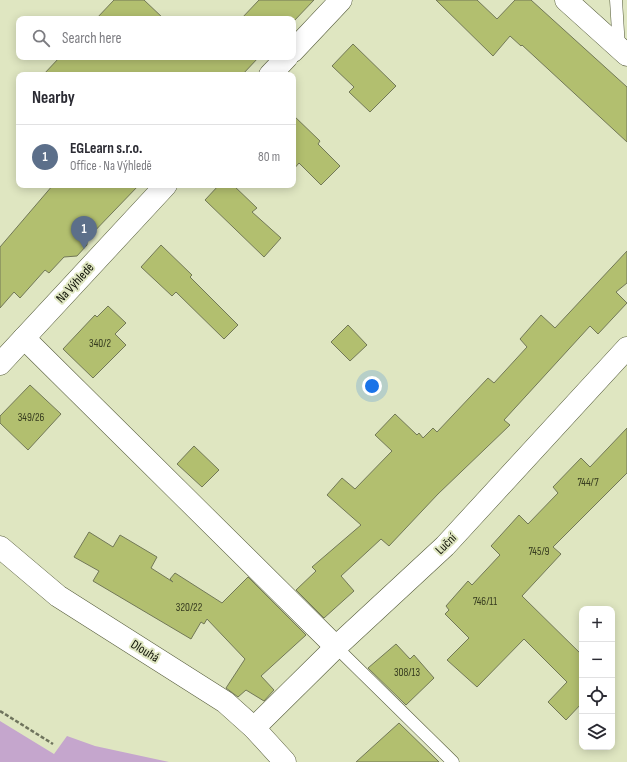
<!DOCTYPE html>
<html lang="en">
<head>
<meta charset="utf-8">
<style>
  body { margin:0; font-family:"Sofia Sans Condensed",sans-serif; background:#f2f2f3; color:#2b2b33 }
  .controls { position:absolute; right:12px; bottom:12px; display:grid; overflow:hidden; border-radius:8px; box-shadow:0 2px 10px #0003 }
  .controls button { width:36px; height:36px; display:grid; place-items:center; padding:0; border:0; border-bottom:1px solid #e1e1e2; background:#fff; color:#2b2b33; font:20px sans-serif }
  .you { position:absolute; left:372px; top:386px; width:14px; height:14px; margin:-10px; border:3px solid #fff; border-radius:50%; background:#1a73e8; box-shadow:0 0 0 6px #1a73e833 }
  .badge { display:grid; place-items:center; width:26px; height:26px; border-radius:50%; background:#0b8043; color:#fff; font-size:13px; font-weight:700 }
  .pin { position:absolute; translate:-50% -33px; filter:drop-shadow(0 1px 2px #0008) }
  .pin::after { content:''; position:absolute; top:21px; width:14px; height:12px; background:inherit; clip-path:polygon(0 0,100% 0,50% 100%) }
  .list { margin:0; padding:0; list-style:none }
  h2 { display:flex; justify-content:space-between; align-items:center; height:52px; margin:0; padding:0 16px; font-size:17px }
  h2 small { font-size:13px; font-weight:400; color:#7c7c81 }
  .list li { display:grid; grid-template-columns:26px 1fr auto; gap:12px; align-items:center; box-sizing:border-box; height:64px; padding:0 16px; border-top:1px solid #e1e1e2 }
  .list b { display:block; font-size:15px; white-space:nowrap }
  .list p { margin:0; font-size:13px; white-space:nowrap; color:#7c7c81 }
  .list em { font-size:13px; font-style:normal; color:#7c7c81 }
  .icon { flex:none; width:22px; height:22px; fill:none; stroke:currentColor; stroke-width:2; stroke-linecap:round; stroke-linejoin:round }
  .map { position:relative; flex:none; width:627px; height:762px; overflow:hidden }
  .search { position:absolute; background:#fff; box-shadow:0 2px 10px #0003; left:16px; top:16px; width:280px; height:44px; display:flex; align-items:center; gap:10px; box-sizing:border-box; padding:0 14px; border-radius:8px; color:#7c7c81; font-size:15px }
  .panel { position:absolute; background:#fff; box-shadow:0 2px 10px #0003; left:16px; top:72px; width:280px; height:116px; border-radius:8px }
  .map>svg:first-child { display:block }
</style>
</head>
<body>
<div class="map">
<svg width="627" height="762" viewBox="0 0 627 762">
  <rect width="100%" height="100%" fill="#dfe6c1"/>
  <path fill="#c5a6cd" d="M 0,721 L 54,754 L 67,736 L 95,746 L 169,762 L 0,762 Z"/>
  <g fill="#b2bf6f" stroke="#727857">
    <path d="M 114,0 L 144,0 L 164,19 L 96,19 Z"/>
    <path d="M 259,0 L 314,0 L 293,22 L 293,19 L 241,19 Z"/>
    <path d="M 436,0 L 477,0 L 497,19 L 515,0 L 531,0 L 627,87 L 627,142 L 522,45 L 521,46 L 510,36 L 493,56 Z"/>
    <path d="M 353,44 L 396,86 L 370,112 L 349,92 L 354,87 L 332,66 Z"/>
    <path d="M 60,57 L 259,57 L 242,75 L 43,75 Z"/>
    <path d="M 293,115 L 320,141 L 318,144 L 340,166 L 321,185 L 299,163 L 293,170 Z"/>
    <path d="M 53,185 L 139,185 L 87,239 L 87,245 L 77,256 L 64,257 L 49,273 L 45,270 L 20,298 L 14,292 L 0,308 L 0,247 Z"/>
    <path d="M 219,185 L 233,185 L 257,208 L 252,212 L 281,238 L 264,257 L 205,200 Z"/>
    <path d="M 161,245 L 192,275 L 190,277 L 238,325 L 224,339 L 176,292 L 172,296 L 141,267 Z"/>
    <path d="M 627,251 L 627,283 L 616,292 L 627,303 L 598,334 L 590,326 L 504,420 L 510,425 L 438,494 L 389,546 L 381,539 L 341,576 L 354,591 L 324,618 L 296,590 L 316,571 L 312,567 L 361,525 L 327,495 L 342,478 L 355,489 L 392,451 L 375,435 L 395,414 L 417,435 L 419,433 L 423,438 L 433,428 L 437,432 L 488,378 L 494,383 L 527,347 L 520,339 L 541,315 L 555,328 Z"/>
    <path d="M 108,306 L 126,323 L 115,334 L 126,345 L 93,378 L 63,349 L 95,315 L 97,317 Z"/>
    <path d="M 348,325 L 367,345 L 350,361 L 331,342 Z"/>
    <path d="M 30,385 L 61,414 L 28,450 L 0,423 L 0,416 Z"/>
    <path d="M 627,428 L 627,473 L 553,547 L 561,554 L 522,596 L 582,655 L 582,703 L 566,720 L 548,702 L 567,682 L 524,639 L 477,687 L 447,660 L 469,638 L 445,614 L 449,610 L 446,606 L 468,581 L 472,585 L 500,555 L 491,546 L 519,515 L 528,524 L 558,493 L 553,487 L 581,458 L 590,467 Z"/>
    <path d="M 194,446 L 219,470 L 202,487 L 177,464 Z"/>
    <path d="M 89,532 L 113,547 L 120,535 L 157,557 L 151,568 L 173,582 L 170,579 L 175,573 L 222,603 L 248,577 L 306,635 L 261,676 L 274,690 L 264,701 L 246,690 L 238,697 L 226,688 L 245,659 L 207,619 L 204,624 L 201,622 L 191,639 L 93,581 L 99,571 L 74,557 Z"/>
    <path d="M 396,644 L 410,659 L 414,655 L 434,678 L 406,705 L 368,668 Z"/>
    <path d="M 399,723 L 439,762 L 356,762 Z"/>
  </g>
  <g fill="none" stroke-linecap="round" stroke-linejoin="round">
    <defs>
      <g id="lane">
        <path d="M 616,0 L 619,48"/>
        <path d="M 336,647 L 453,762"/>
      </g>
      <g id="street">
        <path d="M 566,0 L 627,55"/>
        <path d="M 293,51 L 341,0"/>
        <path d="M 270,75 L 287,57"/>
        <path d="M 24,338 L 336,647"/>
        <path d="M 0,364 L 166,185"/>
        <path d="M 0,547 L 58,596 L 225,702 L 254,728 L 285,762"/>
        <path d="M 254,728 L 336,647 L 445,546 L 627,348"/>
      </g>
    </defs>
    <use href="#lane" stroke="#565c3c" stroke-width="13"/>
    <use href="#street" stroke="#565c3c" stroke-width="23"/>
    <path stroke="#6f745d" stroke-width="2.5" stroke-dasharray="4 2" stroke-linecap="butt" d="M 0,711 L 53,744"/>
    <use href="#lane" stroke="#fff" stroke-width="12"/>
    <use href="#street" stroke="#fff" stroke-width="22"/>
  </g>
  <g text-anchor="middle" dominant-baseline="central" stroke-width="4" stroke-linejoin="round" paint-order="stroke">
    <g font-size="11" fill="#373c20">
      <text x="100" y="343">340/2</text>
      <text x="31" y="417">349/26</text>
      <text x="588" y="482">744/7</text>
      <text x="539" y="551">745/9</text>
      <text x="485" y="601">746/11</text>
      <text x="189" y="607">320/22</text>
      <text x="407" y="672">308/13</text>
    </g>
    <g font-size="13" fill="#0e1105" stroke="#dfe6c1">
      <text transform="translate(75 283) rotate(-47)">Na Výhledě</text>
      <text transform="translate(446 544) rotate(-45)">Luční</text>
      <text transform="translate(145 651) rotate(32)">Dlouhá</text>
    </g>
  </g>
</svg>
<div class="controls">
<button>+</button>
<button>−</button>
<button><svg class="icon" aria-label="locate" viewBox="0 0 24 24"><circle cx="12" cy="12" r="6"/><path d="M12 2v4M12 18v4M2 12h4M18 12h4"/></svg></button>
<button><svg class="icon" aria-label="layers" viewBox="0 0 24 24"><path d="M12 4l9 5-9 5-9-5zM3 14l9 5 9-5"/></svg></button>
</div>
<div class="you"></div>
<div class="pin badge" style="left:84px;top:249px;background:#5c6f8a">1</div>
<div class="search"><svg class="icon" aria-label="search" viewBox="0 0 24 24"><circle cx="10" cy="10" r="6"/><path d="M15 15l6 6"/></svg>Search here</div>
<section class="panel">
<h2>Nearby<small></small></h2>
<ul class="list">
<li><span class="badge" style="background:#5c6f8a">1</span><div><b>EGLearn s.r.o.</b><p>Office · Na Výhledě</p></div><em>80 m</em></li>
</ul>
</section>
</div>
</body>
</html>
